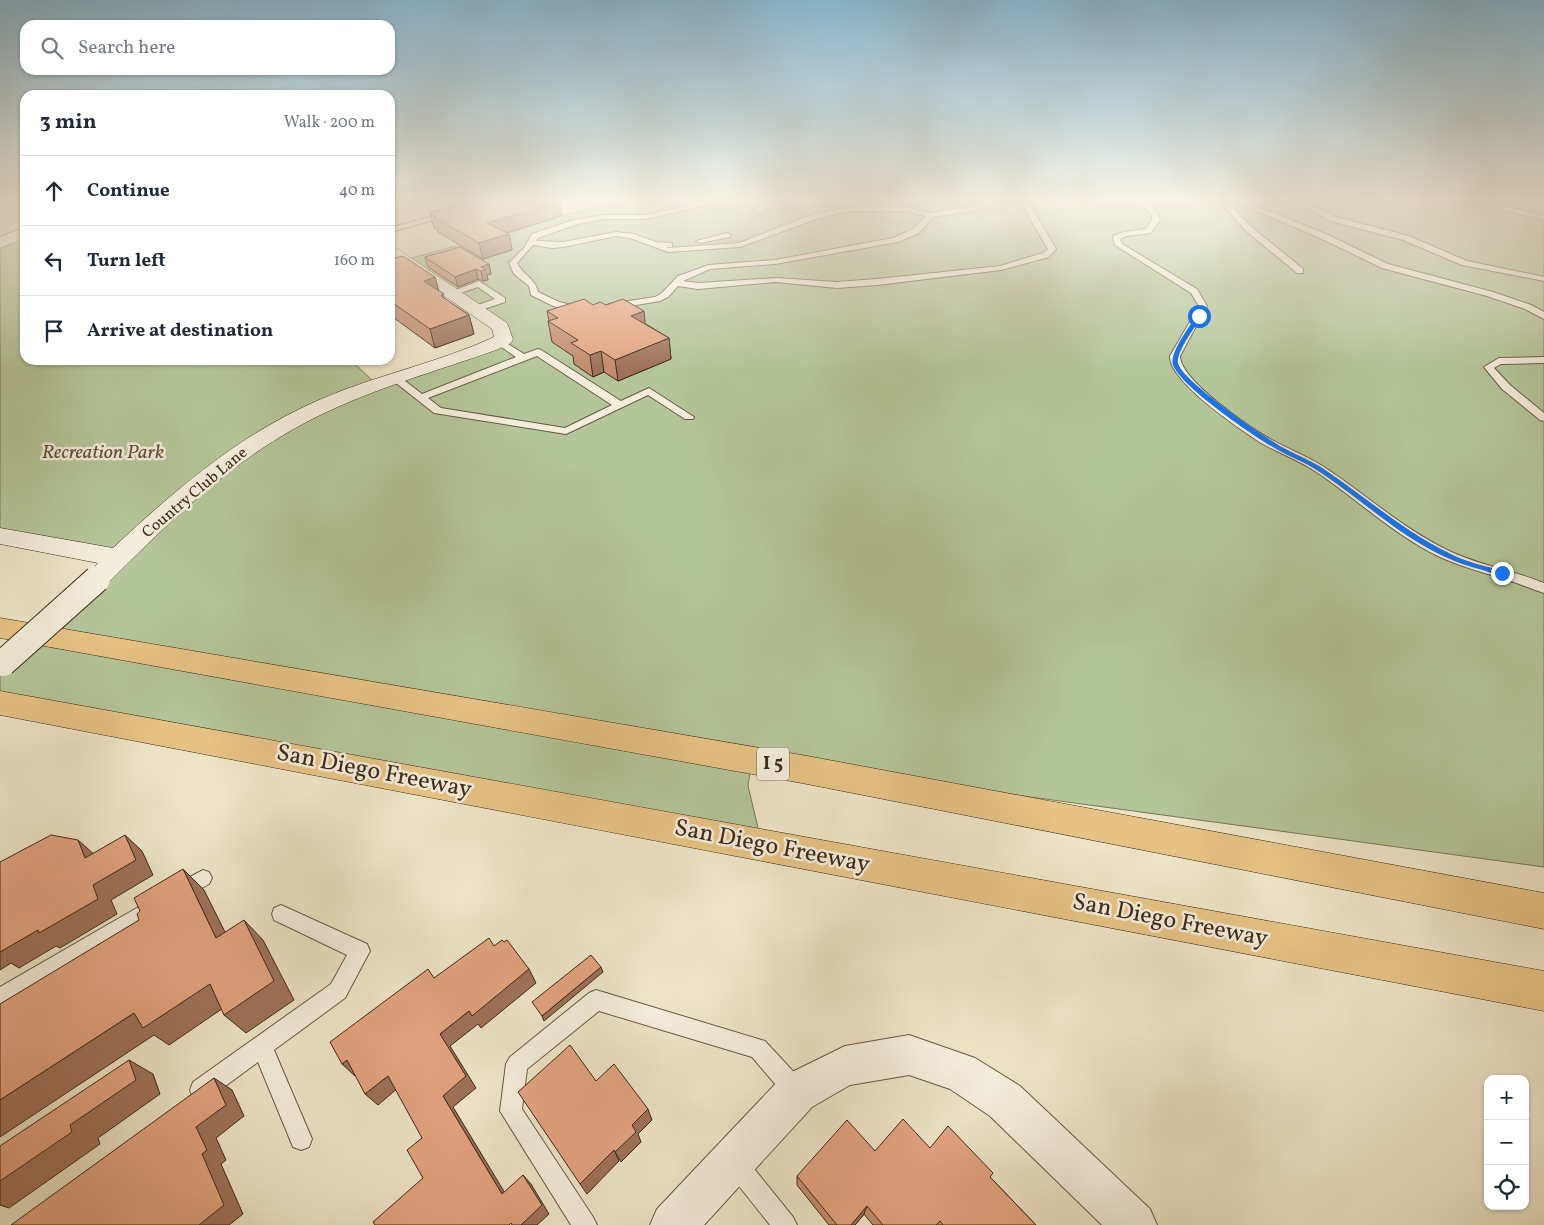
<!DOCTYPE html>
<html lang="en">
<head>
<meta charset="utf-8">
<style>
  body { margin:0; font-family:Vollkorn,serif; background:#f6f6f7; color:#1f2937 }
  .controls { position:absolute; right:15px; bottom:15px; display:grid; overflow:hidden; border-radius:10px; box-shadow:0 1px 4px #0004 }
  .controls button { width:45px; height:45px; display:grid; place-items:center; padding:0; border:0; border-bottom:1px solid #e0e1e3; background:#fff; color:#1f2937; font:25px sans-serif }
  .stop { position:absolute; width:15px; height:15px; margin:-11px; border:4px solid #1a73e8; border-radius:50%; background:#fff }
  .stop.end { background:#1a73e8; border-color:#fff; box-shadow:0 1px 5px #0008 }
  .list { margin:0; padding:0; list-style:none }
  h2 { display:flex; justify-content:space-between; align-items:center; height:65px; margin:0; padding:0 20px; font-size:21px }
  h2 small { font-size:16px; font-weight:400; color:#747a83 }
  .list li { display:grid; grid-template-columns:32px 1fr auto; gap:15px; align-items:center; box-sizing:border-box; height:70px; padding:0 20px; border-top:1px solid #e0e1e3 }
  .list b { display:block; font-size:19px; white-space:nowrap }
  .list em { font-size:16px; font-style:normal; color:#747a83 }
  .icon { flex:none; width:28px; height:28px; fill:none; stroke:currentColor; stroke-width:2; stroke-linecap:round; stroke-linejoin:round }
  .map { position:relative; flex:none; width:1544px; height:1225px; overflow:hidden }
  .search { position:absolute; background:#fff; box-shadow:0 1px 4px #0004; left:20px; top:20px; width:375px; height:55px; display:flex; align-items:center; gap:12px; box-sizing:border-box; padding:0 18px; border-radius:15px; color:#747a83; font-size:19px }
  .panel { position:absolute; background:#fff; box-shadow:0 1px 4px #0004; left:20px; top:90px; width:375px; height:275px; border-radius:15px }
  .map>svg:first-child { display:block }
</style>
</head>
<body>
<div class="map">
<svg width="1544" height="1225" viewBox="0 0 1544 1225">
  <rect width="100%" height="100%" fill="#ede4c7"/>
  <filter id="stains"><feTurbulence type="fractalNoise" baseFrequency=".004" numOctaves="4"/><feColorMatrix values="0 0 0 0 .2 0 0 0 0 .09 0 0 0 0 .02 0 0 0 .5 -.17"/></filter>
  <radialGradient id="worn" r=".72"><stop offset=".6" stop-color="#630" stop-opacity="0"/><stop offset="1" stop-color="#630" stop-opacity=".3"/></radialGradient>
  <path fill="#b4c599" stroke="#797759" d="M 627,198 L 1544,198 L 1544,867 L 752,759 L 748,786 L 760,836 L 0,706 L 0,671 L 104,559 L 0,533 L 0,245 L 25,233 L 25,360 L 351,360 L 378,386 L 502,336 L 405,260 Z"/>
  <g fill="none" stroke-linecap="round" stroke-linejoin="round">
    <defs>
      <g id="lane">
        <path d="M 722,198 L 737,198 L 646,219 L 604,219 L 578,224 L 538,238 L 536,241 L 563,242 L 616,232 L 634,234 L 656,242 L 672,243 L 672,247 L 666,247 L 668,248 L 739,243 L 811,215 L 849,207 L 905,207 L 931,213 L 973,206 L 989,198 L 999,198 L 978,210 L 933,217 L 919,233 L 898,242 L 775,264 L 710,269 L 683,281 L 698,283 L 776,278 L 837,282 L 877,279 L 1000,266 L 1043,253 L 1048,249 L 1024,208 L 1023,203 L 1029,198 L 1037,198 L 1031,204 L 1032,208 L 1056,249 L 1049,257 L 1001,270 L 877,285 L 837,288 L 776,282 L 698,289 L 678,286 L 668,297 L 660,301 L 612,309 L 609,308 L 609,304 L 655,297 L 662,293 L 678,276 L 709,265 L 775,260 L 893,238 L 913,229 L 926,216 L 905,211 L 849,211 L 816,219 L 740,247 L 668,252 L 630,238 L 616,236 L 563,247 L 552,248 L 533,245 L 517,263 C 523,275 536,279 538,292 L 559,302 L 584,308 L 584,312 L 581,313 L 553,306 L 531,295 L 529,286 L 514,274 L 509,263 L 524,248 L 532,234 L 573,220 L 604,215 L 646,215 Z"/>
        <path d="M 778,198 L 788,198 L 761,213 L 754,211 L 762,204 Z"/>
        <path d="M 1130,198 C 1143,198 1156,207 1160,220 L 1151,233 L 1126,236 L 1120,239 L 1122,244 L 1197,289 L 1207,306 L 1180,356 C 1180,380 1249,427 1270,439 C 1288,449 1307,456 1324,467 C 1365,494 1402,528 1447,550 C 1477,565 1512,570 1544,583 L 1544,593 C 1532,589 1520,584 1508,580 C 1485,573 1462,567 1440,557 C 1394,535 1357,499 1315,471 C 1298,460 1279,453 1261,443 C 1240,429 1169,382 1170,356 L 1199,306 L 1191,293 L 1115,245 L 1113,236 L 1124,232 L 1146,229 L 1152,220 L 1151,213 Z"/>
        <path d="M 1218,198 L 1225,198 C 1246,227 1277,246 1303,269 L 1303,273 L 1297,273 L 1245,230 Z"/>
        <path d="M 1226,198 L 1236,198 L 1326,234 L 1388,264 L 1493,292 L 1531,305 L 1544,312 L 1544,319 L 1525,309 L 1487,296 L 1382,268 L 1320,238 Z"/>
        <path d="M 1290,198 L 1301,199 L 1336,217 L 1409,236 L 1467,261 L 1544,277 L 1544,281 L 1462,265 L 1403,240 L 1330,221 Z"/>
        <path d="M 1458,198 L 1472,198 L 1544,216 L 1544,220 Z"/>
        <path d="M 449,211 L 453,213 L 452,215 L 390,232 L 390,228 Z"/>
        <path d="M 727,233 L 731,235 L 730,237 L 700,243 L 696,241 Z"/>
        <path d="M 479,281 L 505,298 L 505,302 L 475,312 L 472,311 L 472,307 L 495,299 L 478,287 L 452,296 L 448,293 Z"/>
        <path d="M 500,339 L 524,354 L 538,349 L 541,350 L 621,401 L 649,388 L 694,417 L 693,419 L 685,419 L 648,395 L 566,434 L 434,413 L 391,379 L 392,377 L 400,377 L 422,394 L 516,357 L 497,344 L 497,340 ZM 537,356 L 612,405 L 565,428 L 441,408 L 428,398 Z"/>
        <path d="M 1544,357 L 1544,363 L 1501,364 L 1494,368 L 1510,385 L 1544,413 L 1544,421 L 1540,420 L 1502,389 L 1484,367 L 1499,358 Z"/>
        <path d="M 203,870 L 209,872 L 212,878 L 209,884 L 181,900 L 175,897 L 172,891 L 175,885 Z"/>
        <path d="M 154,898 L 161,901 L 163,907 L 161,913 L 0,1008 L 0,987 Z"/>
        <path d="M 281,905 L 367,944 L 370,951 L 345,998 L 274,1050 L 312,1139 L 309,1147 L 301,1150 L 293,1147 L 258,1062 L 209,1098 L 201,1101 L 193,1098 L 190,1090 L 193,1082 L 331,984 L 347,955 L 274,920 L 272,914 L 274,908 Z"/>
        <path d="M 596,990 L 765,1041 L 803,1082 L 806,1090 L 803,1098 L 795,1101 L 787,1098 L 752,1057 L 599,1011 L 527,1069 L 522,1109 L 593,1217 L 597,1225 L 571,1225 L 500,1111 L 506,1064 L 510,1057 L 589,993 Z"/>
        <path d="M 735,1152 L 743,1155 L 793,1217 L 797,1225 L 770,1225 L 727,1171 L 724,1163 L 727,1155 Z"/>
      </g>
      <path id="street" d="M 909,1035 L 975,1058 L 1020,1086 L 1150,1209 L 1157,1225 L 1102,1225 L 990,1116 L 950,1089 L 909,1075 L 850,1085 L 812,1107 L 704,1225 L 650,1225 L 657,1209 L 782,1077 L 845,1046 Z"/>
      <g id="secondary">
        <path d="M 25,227 L 25,238 L 0,248 L 0,237 Z"/>
        <path d="M 390,246 L 396,248 L 507,323 L 513,339 L 511,343 L 496,350 C 425,375 350,395 285,434 C 217,474 161,530 106,585 L 97,588 L 88,585 L 84,579 L 98,563 L 0,544 L 0,528 L 113,548 C 175,490 240,434 319,400 C 376,375 438,363 494,337 L 492,329 L 390,258 Z"/>
      </g>
      <g id="highway">
        <path d="M 0,618 L 807,756 L 1544,893 L 1544,929 L 807,784 L 0,638 Z"/>
        <path d="M 0,691 L 1544,971 L 1544,1011 L 0,715 Z"/>
      </g>
    </defs>
    <use href="#lane" stroke="#6a5844" stroke-width="2"/>
    <use href="#street" stroke="#6a5844" stroke-width="2"/>
    <use href="#secondary" stroke="#3e2919" stroke-width="1"/>
    <use href="#highway" stroke="#3e2919" stroke-width="1"/>
    <use href="#lane" fill="#f3eddb" fill-rule="evenodd"/>
    <use href="#street" fill="#f3eddb" fill-rule="evenodd"/>
    <use href="#secondary" fill="#f3eddb" fill-rule="evenodd"/>
    <use href="#highway" fill="#e6c284" fill-rule="evenodd"/>
    <defs>
      <path id="secondary-bridge" d="M 3,663 L 97,579"/>
    </defs>
    <use href="#secondary-bridge" stroke="#3e2919" stroke-width="28" stroke-linecap="butt"/>
    <use href="#secondary-bridge" stroke="#f3eddb" stroke-width="26"/>
  </g>
  <g fill="#c28b6d" stroke="#3e2919">
    <path d="M 458,200 L 559,201 L 562,215 L 558,216 L 558,217 L 506,233 L 509,234 L 512,250 L 483,259 L 438,232 L 437,229 L 434,228 L 430,213 L 460,205 Z"/>
    <path d="M 425,257 L 489,264 L 491,274 L 487,275 L 488,280 L 483,281 L 478,279 L 458,287 L 428,267 Z"/>
    <path d="M 390,259 L 439,291 L 445,299 L 469,315 L 474,334 L 435,348 L 390,315 Z"/>
    <path d="M 593,305 L 606,305 L 646,324 L 669,338 L 671,359 L 618,381 L 604,372 L 593,377 L 574,364 L 573,356 L 552,342 L 548,321 L 549,321 L 547,311 Z"/>
    <path d="M 930,1148 L 990,1177 L 1036,1225 L 873,1225 L 864,1214 L 855,1225 L 829,1225 L 797,1185 L 797,1176 L 875,1151 Z"/>
  </g>
  <g fill="#9e7159" stroke="#3e2919">
    <path d="M 542,198 L 567,198 L 559,201 L 562,215 L 558,216 L 558,217 L 491,238 L 487,223 Z"/>
    <path d="M 509,234 L 512,250 L 483,259 L 479,243 Z"/>
    <path d="M 489,264 L 491,274 L 487,275 L 488,280 L 483,281 L 481,271 L 481,267 Z"/>
    <path d="M 476,269 L 478,279 L 458,287 L 455,277 Z"/>
    <path d="M 435,277 L 440,295 L 424,281 Z"/>
    <path d="M 644,311 L 646,331 L 631,316 Z"/>
    <path d="M 469,315 L 474,334 L 435,348 L 430,329 Z"/>
    <path d="M 669,338 L 671,359 L 618,381 L 615,360 Z"/>
    <path d="M 601,351 L 604,372 L 593,377 L 590,355 Z"/>
    <path d="M 125,835 L 142,851 L 153,875 L 111,900 L 117,914 L 60,948 L 56,946 L 19,968 L 11,963 L 0,970 L 0,949 L 93,885 Z"/>
    <path d="M 78,840 L 96,856 L 85,858 Z"/>
    <path d="M 183,869 L 204,890 L 238,958 L 216,938 Z"/>
    <path d="M 244,920 L 263,940 L 294,1000 L 246,1033 L 224,1015 Z"/>
    <path d="M 601,967 L 603,972 L 544,1021 L 542,1016 Z"/>
    <path d="M 529,969 L 536,983 L 481,1028 L 478,1024 L 450,1046 L 476,1088 L 453,1107 L 511,1203 L 502,1194 L 443,1096 L 440,1034 L 469,1011 Z"/>
    <path d="M 210,984 L 232,1002 L 169,1045 L 154,1035 L 0,1137 L 0,1100 L 134,1013 Z"/>
    <path d="M 129,1060 L 153,1074 L 160,1094 L 98,1138 L 100,1144 L 9,1208 L 0,1205 L 0,1181 L 70,1125 Z"/>
    <path d="M 347,1060 L 360,1072 L 355,1076 L 342,1064 Z"/>
    <path d="M 388,1076 L 399,1087 L 378,1105 L 365,1094 Z"/>
    <path d="M 214,1078 L 232,1090 L 244,1116 L 216,1138 L 226,1160 L 221,1164 L 243,1214 L 229,1225 L 199,1225 L 202,1154 L 196,1127 Z"/>
    <path d="M 648,1109 L 652,1120 L 638,1134 L 641,1142 L 621,1162 L 615,1152 L 632,1125 Z"/>
    <path d="M 614,1150 L 619,1161 L 587,1194 L 580,1184 Z"/>
    <path d="M 523,1175 L 531,1184 L 549,1214 L 537,1225 L 521,1225 Z"/>
    <path d="M 867,1206 L 864,1214 L 855,1225 L 851,1225 Z"/>
  </g>
  <g fill="#e2a27f" stroke="#3e2919">
    <path d="M 464,198 L 556,198 L 559,200 L 553,202 L 556,203 L 487,223 L 509,234 L 479,243 L 434,217 L 436,216 L 430,213 L 465,203 L 458,200 Z"/>
    <path d="M 460,247 L 489,264 L 481,267 L 486,270 L 481,271 L 476,269 L 455,277 L 425,257 Z"/>
    <path d="M 403,256 L 435,277 L 424,281 L 444,294 L 441,296 L 469,315 L 430,329 L 390,301 L 390,259 Z"/>
    <path d="M 584,299 L 593,305 L 600,302 L 606,305 L 623,299 L 644,311 L 631,316 L 669,338 L 615,360 L 601,351 L 590,355 L 571,343 L 578,340 L 548,321 L 558,318 L 547,311 Z"/>
    <path d="M 51,835 L 78,840 L 85,858 L 125,835 L 136,860 L 93,885 L 98,899 L 39,933 L 38,930 L 0,952 L 0,862 Z"/>
    <path d="M 183,869 L 216,938 L 244,920 L 274,981 L 224,1015 L 210,984 L 143,1028 L 134,1013 L 0,1100 L 0,1004 L 139,920 L 137,914 L 140,911 L 134,898 Z"/>
    <path d="M 489,938 L 494,946 L 502,940 L 504,942 L 507,940 L 529,969 L 472,1016 L 469,1011 L 440,1034 L 466,1076 L 443,1096 L 502,1194 L 523,1175 L 542,1205 L 521,1225 L 512,1225 L 511,1223 L 509,1225 L 375,1225 L 373,1222 L 423,1178 L 407,1150 L 422,1138 L 388,1076 L 365,1094 L 347,1060 L 342,1064 L 330,1042 L 428,969 L 434,978 Z"/>
    <path d="M 591,955 L 601,967 L 542,1016 L 532,1002 Z"/>
    <path d="M 570,1045 L 596,1081 L 614,1064 L 648,1109 L 632,1125 L 636,1132 L 615,1152 L 614,1150 L 580,1184 L 518,1092 Z"/>
    <path d="M 129,1060 L 136,1080 L 70,1125 L 72,1132 L 0,1181 L 0,1146 Z"/>
    <path d="M 214,1078 L 226,1105 L 196,1127 L 207,1150 L 202,1154 L 224,1205 L 199,1225 L 11,1225 Z"/>
    <path d="M 903,1119 L 930,1148 L 948,1126 L 993,1173 L 990,1177 L 1036,1225 L 943,1225 L 940,1221 L 936,1225 L 883,1225 L 867,1206 L 851,1225 L 837,1225 L 797,1176 L 847,1120 L 875,1151 Z"/>
  </g>
  <linearGradient id="sky" x2="0" y2="1"><stop stop-color="#89b8d2"/><stop offset="0.54" stop-color="#f7f3e6"/><stop offset="1" stop-color="#f7f3e6" stop-opacity="0"/></linearGradient>
  <rect width="1544" height="370" fill="url(#sky)"/>
  <path fill="#1a73e8" d="M 1197,315 L 1202,316 C 1196,326 1176,352 1178,363 C 1182,381 1262,435 1280,446 C 1294,454 1308,459 1321,467 C 1363,495 1401,529 1447,552 C 1465,562 1485,566 1504,571 L 1504,575 C 1496,576 1487,571 1479,569 C 1413,552 1370,504 1315,469 C 1304,462 1290,457 1278,450 C 1256,438 1181,387 1173,365 C 1169,353 1190,326 1197,315 Z"/>
  <g text-anchor="middle" dominant-baseline="central" stroke-width="5" stroke-linejoin="round" paint-order="stroke">
    <g font-size="16" fill="#3e2919" stroke="#f3eddb">
      <text transform="translate(195 493) rotate(-40)">Country Club Lane</text>
    </g>
    <rect fill="#f3eddb" stroke="#746453" stroke-width="1" x="757" y="747.5" width="32" height="33" rx="4"/>
    <g font-size="19" font-weight="bold" fill="#3e2919">
      <text x="773" y="764">I 5</text>
    </g>
    <g font-size="20" font-style="italic" fill="#5c5039" stroke="#f3eddb">
      <text x="103" y="453">Recreation Park</text>
    </g>
    <g font-size="24" fill="#3e2919" stroke="#f3eddb">
      <text transform="translate(374 772) rotate(11)">San Diego Freeway</text>
      <text transform="translate(772 847) rotate(11)">San Diego Freeway</text>
      <text transform="translate(1170 921) rotate(11)">San Diego Freeway</text>
    </g>
  </g>
  <rect width="100%" height="100%" filter="url(#stains)"/>
  <rect width="100%" height="100%" fill="url(#worn)"/>
</svg>
<div class="controls">
<button>+</button>
<button>−</button>
<button><svg class="icon" aria-label="locate" viewBox="0 0 24 24"><circle cx="12" cy="12" r="6"/><path d="M12 2v4M12 18v4M2 12h4M18 12h4"/></svg></button>
</div>
<div class="stop" style="left:1199px;top:316px"></div>
<div class="stop end" style="left:1502px;top:573px"></div>
<div class="search"><svg class="icon" aria-label="search" viewBox="0 0 24 24"><circle cx="10" cy="10" r="6"/><path d="M15 15l6 6"/></svg>Search here</div>
<section class="panel">
<h2>3 min<small>Walk · 200 m</small></h2>
<ul class="list">
<li><svg class="icon" aria-label="ahead" viewBox="0 0 24 24"><path d="M12 20V5M6 11l6-6 6 6"/></svg><div><b>Continue</b></div><em>40 m</em></li>
<li><svg class="icon" aria-label="left" viewBox="0 0 24 24"><path d="M17 20v-9H6M10 6l-5 5 5 5"/></svg><div><b>Turn left</b></div><em>160 m</em></li>
<li><svg class="icon" aria-label="arrive" viewBox="0 0 24 24"><path d="M6 21V4h12l-3 4 3 4H6"/></svg><div><b>Arrive at destination</b></div></li>
</ul>
</section>
</div>
</body>
</html>
